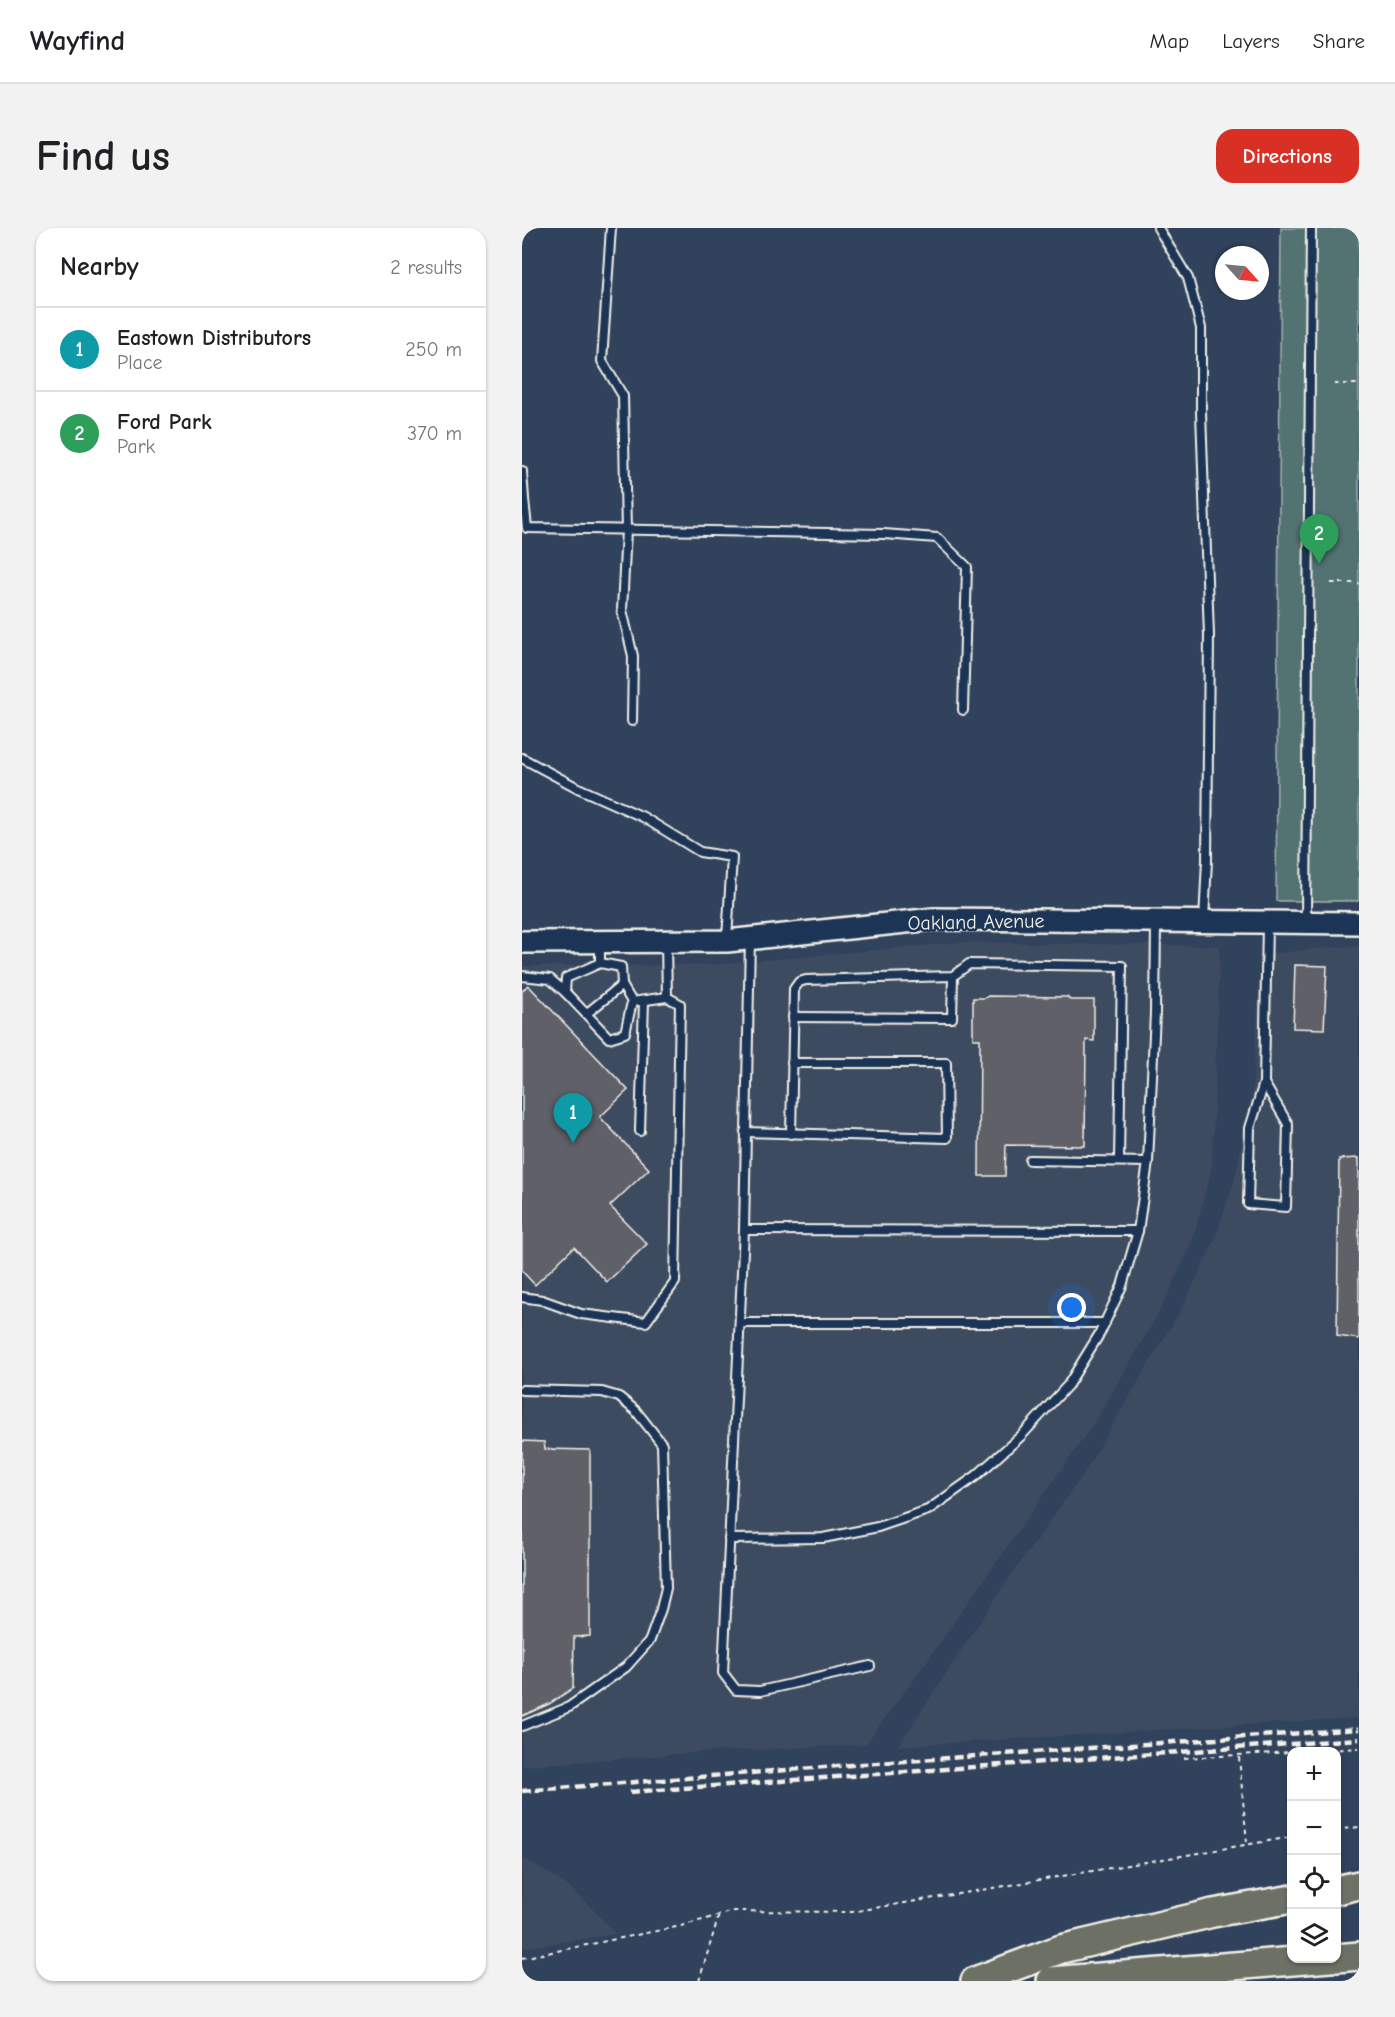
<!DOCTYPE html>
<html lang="en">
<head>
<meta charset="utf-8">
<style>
  body { margin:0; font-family:"Comic Neue",sans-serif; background:#f2f2f2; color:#202124 }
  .controls { position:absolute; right:18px; bottom:18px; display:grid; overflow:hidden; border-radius:12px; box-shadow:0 2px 4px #0004 }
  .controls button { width:54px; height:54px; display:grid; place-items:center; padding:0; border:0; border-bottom:2px solid #e0e0e0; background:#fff; color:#202124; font:30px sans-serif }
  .compass { position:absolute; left:693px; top:18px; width:54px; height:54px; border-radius:50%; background:#fff; box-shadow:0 2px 4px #0004; rotate:117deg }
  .you { position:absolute; left:550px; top:1080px; width:21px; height:21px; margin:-15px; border:4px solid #fff; border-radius:50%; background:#1a73e8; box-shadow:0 0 0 9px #1a73e833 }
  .badge { display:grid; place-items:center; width:39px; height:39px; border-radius:50%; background:#d93025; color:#fff; font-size:20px; font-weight:700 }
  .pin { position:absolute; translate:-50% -50px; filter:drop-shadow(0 2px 3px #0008) }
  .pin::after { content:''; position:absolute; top:32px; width:21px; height:18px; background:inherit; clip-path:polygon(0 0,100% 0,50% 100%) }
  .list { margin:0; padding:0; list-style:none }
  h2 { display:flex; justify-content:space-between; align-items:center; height:78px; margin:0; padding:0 24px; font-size:26px }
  h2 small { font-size:20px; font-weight:400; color:#757577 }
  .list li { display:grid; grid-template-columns:39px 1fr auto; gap:18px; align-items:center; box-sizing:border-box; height:84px; padding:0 24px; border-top:2px solid #e0e0e0 }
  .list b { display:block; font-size:22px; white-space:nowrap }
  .list p { margin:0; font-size:20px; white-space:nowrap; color:#757577 }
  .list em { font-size:20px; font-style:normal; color:#757577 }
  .icon { flex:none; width:33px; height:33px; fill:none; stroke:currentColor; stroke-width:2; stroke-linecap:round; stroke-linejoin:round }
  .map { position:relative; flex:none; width:837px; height:1753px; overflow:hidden; border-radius:18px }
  header { display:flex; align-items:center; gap:36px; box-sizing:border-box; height:84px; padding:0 30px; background:#fff; border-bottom:2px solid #e0e0e0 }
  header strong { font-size:28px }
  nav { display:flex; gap:33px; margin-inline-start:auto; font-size:21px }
  .intro { display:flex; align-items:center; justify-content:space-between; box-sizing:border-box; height:144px; padding:0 36px }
  h1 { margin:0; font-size:42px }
  .button { padding:15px 27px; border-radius:18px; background:#d93025; color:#fff; font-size:21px; font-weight:700 }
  main { display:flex; gap:36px; padding:0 36px }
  aside { flex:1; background:#fff; border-radius:18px; box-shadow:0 2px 4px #0004 }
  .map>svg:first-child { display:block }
</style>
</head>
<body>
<header>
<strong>Wayfind</strong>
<nav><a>Map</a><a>Layers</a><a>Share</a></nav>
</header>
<div class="intro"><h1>Find us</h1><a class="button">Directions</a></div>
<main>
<aside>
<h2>Nearby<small>2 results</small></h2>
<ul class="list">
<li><span class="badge" style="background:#0f9aa8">1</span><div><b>Eastown Distributors</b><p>Place</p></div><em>250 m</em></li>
<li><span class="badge" style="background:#2e9e5b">2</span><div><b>Ford Park</b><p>Park</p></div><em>370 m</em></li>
</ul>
</aside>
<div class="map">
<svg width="837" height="1753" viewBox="0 0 837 1753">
  <rect width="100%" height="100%" fill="#30425c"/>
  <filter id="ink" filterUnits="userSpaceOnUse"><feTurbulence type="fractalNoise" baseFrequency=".0167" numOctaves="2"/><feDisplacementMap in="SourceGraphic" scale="12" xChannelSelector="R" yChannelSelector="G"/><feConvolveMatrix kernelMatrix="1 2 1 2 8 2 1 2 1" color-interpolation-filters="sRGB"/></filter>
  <g filter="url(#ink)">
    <g fill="#3e4b60">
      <path d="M 442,714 L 698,718 L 690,939 L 669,1018 L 639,1081 L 575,1191 L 395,1447 L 343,1517 L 183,1524 L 0,1538 L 0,738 L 188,737 Z"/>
      <path d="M 837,718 L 837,1490 L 376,1518 L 487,1350 L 561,1247 L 661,1078 L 691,1016 L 712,954 L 730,867 L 739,727 L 809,719 Z"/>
      <path d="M 0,1629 L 42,1655 L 68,1678 L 94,1706 L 0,1720 Z"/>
    </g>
    <path fill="#537373" stroke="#a4b2ae" stroke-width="1.5" d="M 759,0 L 837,0 L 837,673 L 754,673 Z"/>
    <g fill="#5e6068" stroke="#f4f1e8" stroke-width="1.5">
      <path d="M 773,737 L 805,738 L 802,801 L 771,800 Z"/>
      <path d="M 6,757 L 106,862 L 78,889 L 127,941 L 88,978 L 125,1016 L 85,1054 L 52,1019 L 13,1057 L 0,1043 L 0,763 Z"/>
      <path d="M 466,768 L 545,769 L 548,772 L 572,772 L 572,813 L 564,812 L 563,918 L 484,917 L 483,948 L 457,948 L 458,811 L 451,811 L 451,770 L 463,770 Z"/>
      <path d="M 837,930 L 837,1111 L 815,1108 L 817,931 Z"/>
      <path d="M 0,1213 L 22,1214 L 23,1221 L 68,1222 L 68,1408 L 52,1409 L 51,1460 L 27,1476 L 0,1488 Z"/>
    </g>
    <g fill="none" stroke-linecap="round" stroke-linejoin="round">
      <defs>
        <g id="lane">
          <path d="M 89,0 L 80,133 L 101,168 L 104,302 L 100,382 L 111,428 L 110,493"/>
          <path d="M 636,0 L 666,50 L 679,100 L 679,184 L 687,407 L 685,632 L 682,693"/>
          <path d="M 0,243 L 2,271"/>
          <path d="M 0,271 L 2,271 L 5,300 L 362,306 L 415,310 L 445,339 L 441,482"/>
          <path d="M 0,530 L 56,560 L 121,589 L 178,624 L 210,629 L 205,711"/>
          <path d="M 784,694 L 789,0"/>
          <path d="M 228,711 L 222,1002 L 616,1003 L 626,934 L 633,785 L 634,695"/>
          <path d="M 78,716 L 78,735 L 44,750 L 43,764 L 87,810 L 103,805 L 110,774 L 145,769"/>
          <path d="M 78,735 L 99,739 L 100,757 L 110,774"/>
          <path d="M 0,748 L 28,751 L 43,764"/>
          <path d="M 64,786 L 100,757"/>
          <path d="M 271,789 L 430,790 L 431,748"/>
          <path d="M 742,855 L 728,900 L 726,976 L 764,979 L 766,896 L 742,855 L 745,696"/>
          <path d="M 118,903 L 122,773"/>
          <path d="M 223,904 L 425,910 L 424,835 L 270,835"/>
          <path d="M 269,906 L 272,761 L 277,754 L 284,752 L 431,748 L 447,736 L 600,738 L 597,933"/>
          <path d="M 508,932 L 626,934"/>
          <path d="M 222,1002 L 201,1445 L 214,1462 L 238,1463 L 348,1438"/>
          <path d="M 0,1069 L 20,1072 L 59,1086 L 124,1094 L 153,1054 L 158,776 L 145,769 L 144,715"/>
          <path d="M 218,1095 L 583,1095"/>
          <path d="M 0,1162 L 80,1164 L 97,1169 L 114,1183 L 140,1216 L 144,1360 L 139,1381 L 128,1412 L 104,1439 L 47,1479 L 0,1498"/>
          <path d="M 207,1311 L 301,1310 L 356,1299 L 406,1282 L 454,1248 L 499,1208 L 546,1157 L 578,1105 L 600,1058 L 616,1003"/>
        </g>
        <path id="secondary" d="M 0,714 L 205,713 L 412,691 L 837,695"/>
        <g id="highway">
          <path d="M 814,1662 L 837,1657"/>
          <path d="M 814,1730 L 837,1728"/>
          <path d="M 453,1753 L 539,1721 L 691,1685 L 770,1671"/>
          <path d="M 529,1753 L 808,1730"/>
        </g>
      </defs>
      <use href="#lane" stroke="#f4f1e8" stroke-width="12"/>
      <use href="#secondary" stroke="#f4f1e8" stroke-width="26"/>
      <use href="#highway" stroke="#f4f1e8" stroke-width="32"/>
      <g stroke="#f4f1e8" stroke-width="2" stroke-dasharray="4.5 4.5" stroke-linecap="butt">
        <path d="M 812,156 L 837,156"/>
        <path d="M 809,355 L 837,355"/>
        <path d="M 781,1524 L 837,1520"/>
        <path d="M 717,1529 L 725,1615"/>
        <path d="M 662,1530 L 770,1524"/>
        <path d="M 814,1602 L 837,1599"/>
        <path d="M 0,1730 L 159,1698 L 212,1683 L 330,1684 L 770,1609"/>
        <path d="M 177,1753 L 197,1687"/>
      </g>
      <use href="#lane" stroke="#1d3557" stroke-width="8"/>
      <use href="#secondary" stroke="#1d3557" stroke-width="21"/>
      <use href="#highway" stroke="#6c7065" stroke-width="27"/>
      <g stroke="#f4f1e8" stroke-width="4.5" stroke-dasharray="9 4.5" stroke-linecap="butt">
        <path d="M 0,1563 L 341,1536 L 837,1501"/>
        <path d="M 108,1564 L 837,1511"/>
      </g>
    </g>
  </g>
  <g text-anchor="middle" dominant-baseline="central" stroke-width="5" stroke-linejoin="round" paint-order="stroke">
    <g font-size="20" fill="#f4f1e8" stroke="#1d3557">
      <text transform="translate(454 694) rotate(-1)">Oakland Avenue</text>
    </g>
  </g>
</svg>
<div class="controls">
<button>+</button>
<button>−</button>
<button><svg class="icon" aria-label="locate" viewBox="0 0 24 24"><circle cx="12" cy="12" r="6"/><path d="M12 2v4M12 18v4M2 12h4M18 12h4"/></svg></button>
<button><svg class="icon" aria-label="layers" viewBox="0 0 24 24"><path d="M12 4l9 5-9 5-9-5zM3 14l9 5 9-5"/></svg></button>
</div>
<svg class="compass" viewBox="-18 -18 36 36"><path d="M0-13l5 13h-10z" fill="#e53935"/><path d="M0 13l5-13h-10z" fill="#757577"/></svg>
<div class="you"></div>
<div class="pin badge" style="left:51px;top:915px;background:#0f9aa8">1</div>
<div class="pin badge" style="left:797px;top:336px;background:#2e9e5b">2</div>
</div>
</main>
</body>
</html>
